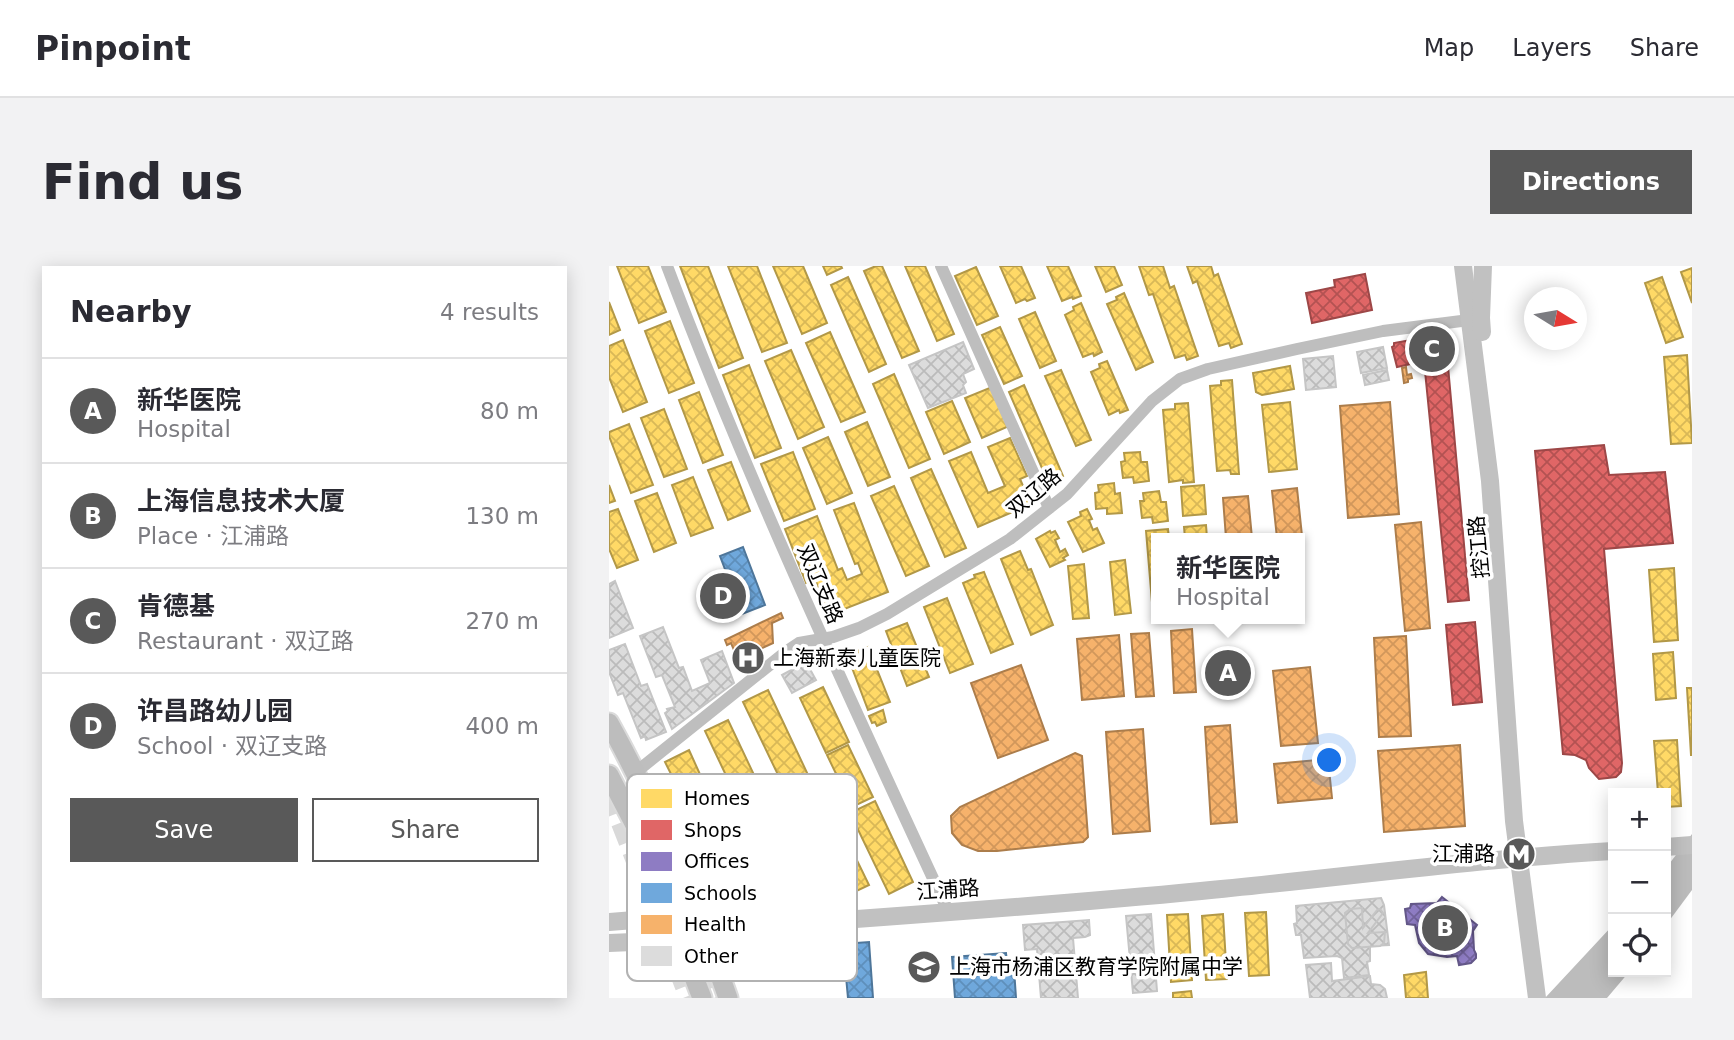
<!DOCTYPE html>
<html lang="en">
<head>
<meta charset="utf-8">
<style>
  body { margin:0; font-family:"DejaVu Sans","Noto Sans SC",sans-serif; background:#f2f2f3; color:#2b2b33 }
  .controls { position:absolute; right:21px; bottom:21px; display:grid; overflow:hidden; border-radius:0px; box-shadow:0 4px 18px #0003 }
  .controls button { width:63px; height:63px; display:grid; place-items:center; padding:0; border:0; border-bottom:2px solid #e1e1e2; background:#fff; color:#2b2b33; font:35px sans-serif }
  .compass { position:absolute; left:915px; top:21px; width:63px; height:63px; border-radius:50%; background:#fff; box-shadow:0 4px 18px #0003; rotate:101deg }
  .you { position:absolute; left:721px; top:495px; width:24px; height:24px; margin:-18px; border:5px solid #fff; border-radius:50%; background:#1a73e8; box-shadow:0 0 0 10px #1a73e833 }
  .badge { display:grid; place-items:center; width:46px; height:46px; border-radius:50%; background:#595959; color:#fff; font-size:23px; font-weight:700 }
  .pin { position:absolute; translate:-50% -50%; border:4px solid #fff; box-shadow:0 2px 7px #0006 }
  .popup { position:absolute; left:542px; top:267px; width:154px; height:91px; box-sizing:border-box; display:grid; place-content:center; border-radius:0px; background:#fff; filter:drop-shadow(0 2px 5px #0005); font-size:23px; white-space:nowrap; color:#7c7c81 }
  .popup b { font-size:26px; color:#2b2b33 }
  .popup::after { content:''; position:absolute; left:50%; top:100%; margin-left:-14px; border:14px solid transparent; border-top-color:#fff }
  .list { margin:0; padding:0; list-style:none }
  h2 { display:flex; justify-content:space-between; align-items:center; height:91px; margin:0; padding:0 28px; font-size:30px }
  h2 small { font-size:23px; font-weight:400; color:#7c7c81 }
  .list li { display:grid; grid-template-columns:46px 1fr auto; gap:21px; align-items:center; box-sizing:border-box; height:105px; padding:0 28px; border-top:2px solid #e1e1e2 }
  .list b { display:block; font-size:26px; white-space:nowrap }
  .list p { margin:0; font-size:23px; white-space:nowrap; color:#7c7c81 }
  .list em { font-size:23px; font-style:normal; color:#7c7c81 }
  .actions { display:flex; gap:14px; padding:21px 28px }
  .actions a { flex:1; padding:16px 0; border:2px solid #595959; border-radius:0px; text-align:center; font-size:24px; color:#595959 }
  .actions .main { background:#595959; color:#fff }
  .icon { flex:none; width:38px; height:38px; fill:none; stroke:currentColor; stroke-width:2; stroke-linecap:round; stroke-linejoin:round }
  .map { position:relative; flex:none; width:1083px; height:732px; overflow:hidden; border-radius:0px }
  header { display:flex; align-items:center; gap:42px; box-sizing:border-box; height:98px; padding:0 35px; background:#fff; border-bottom:2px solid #e1e1e2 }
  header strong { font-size:33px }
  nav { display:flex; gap:38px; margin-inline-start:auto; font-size:24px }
  .intro { display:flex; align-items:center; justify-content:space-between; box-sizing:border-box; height:168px; padding:0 42px }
  h1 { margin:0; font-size:49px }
  .button { padding:18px 32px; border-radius:0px; background:#595959; color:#fff; font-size:24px; font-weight:700 }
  main { display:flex; gap:42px; padding:0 42px }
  aside { flex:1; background:#fff; border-radius:0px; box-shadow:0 4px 18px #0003 }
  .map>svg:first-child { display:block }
</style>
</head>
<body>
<header>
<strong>Pinpoint</strong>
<nav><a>Map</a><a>Layers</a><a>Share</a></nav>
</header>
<div class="intro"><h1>Find us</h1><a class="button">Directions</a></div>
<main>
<aside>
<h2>Nearby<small>4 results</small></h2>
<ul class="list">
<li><span class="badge">A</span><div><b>新华医院</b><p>Hospital</p></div><em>80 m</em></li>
<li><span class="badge">B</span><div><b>上海信息技术大厦</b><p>Place · 江浦路</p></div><em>130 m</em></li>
<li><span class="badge">C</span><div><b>肯德基</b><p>Restaurant · 双辽路</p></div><em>270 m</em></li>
<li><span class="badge">D</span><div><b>许昌路幼儿园</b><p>School · 双辽支路</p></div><em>400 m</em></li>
</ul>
<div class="actions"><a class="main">Save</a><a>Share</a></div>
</aside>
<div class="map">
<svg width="1083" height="732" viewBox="0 0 1083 732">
  <defs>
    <pattern id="homes-cross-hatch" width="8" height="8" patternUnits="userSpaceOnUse" patternTransform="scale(1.75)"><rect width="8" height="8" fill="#ffd966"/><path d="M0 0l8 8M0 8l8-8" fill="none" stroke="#d9b857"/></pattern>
    <pattern id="shops-cross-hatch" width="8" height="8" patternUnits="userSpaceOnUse" patternTransform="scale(1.75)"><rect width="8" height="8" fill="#e06666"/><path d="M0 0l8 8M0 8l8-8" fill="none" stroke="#b35252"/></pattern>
    <pattern id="offices-cross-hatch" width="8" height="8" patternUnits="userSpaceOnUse" patternTransform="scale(1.75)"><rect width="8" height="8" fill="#8e7cc3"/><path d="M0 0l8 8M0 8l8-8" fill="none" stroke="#72639c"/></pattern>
    <pattern id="schools-cross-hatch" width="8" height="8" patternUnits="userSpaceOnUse" patternTransform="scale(1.75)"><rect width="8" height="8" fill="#6fa8dc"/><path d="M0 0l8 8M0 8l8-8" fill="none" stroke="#5e8fbb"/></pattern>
    <pattern id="health-cross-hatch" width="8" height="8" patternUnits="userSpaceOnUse" patternTransform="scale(1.75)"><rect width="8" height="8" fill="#f6b26b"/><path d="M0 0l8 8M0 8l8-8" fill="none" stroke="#d1975b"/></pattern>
    <pattern id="building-cross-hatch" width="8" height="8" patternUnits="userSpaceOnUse" patternTransform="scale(1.75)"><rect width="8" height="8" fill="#dcdcdc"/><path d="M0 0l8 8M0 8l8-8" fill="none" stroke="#bbb"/></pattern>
  </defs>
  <rect width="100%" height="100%" fill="#fff"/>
  <g fill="#bcbcbc">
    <path d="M 1083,568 L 1083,624 L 1057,659 L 1057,602 Z"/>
    <path d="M 1004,659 L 1004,706 L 1020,706 L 998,732 L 936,732 Z"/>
  </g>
  <g fill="url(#homes-cross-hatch)" stroke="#b29847" stroke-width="2">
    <path d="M 8,0 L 39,0 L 57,46 L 30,57 Z"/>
    <path d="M 71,0 L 99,0 L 134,92 L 110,102 Z"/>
    <path d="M 119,0 L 148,0 L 178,77 L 153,86 Z"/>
    <path d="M 164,0 L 194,0 L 218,57 L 193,68 Z"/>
    <path d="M 214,0 L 232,0 L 233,2 L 218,9 Z"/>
    <path d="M 267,0 L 273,0 L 310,85 L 293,92 L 255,5 Z"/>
    <path d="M 296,0 L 316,0 L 345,68 L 328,75 Z"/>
    <path d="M 391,0 L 412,0 L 426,32 L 418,35 L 416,33 L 407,37 Z"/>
    <path d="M 438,0 L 459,0 L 472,30 L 464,33 L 463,31 L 453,35 Z"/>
    <path d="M 486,0 L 505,0 L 513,19 L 497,26 Z"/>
    <path d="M 530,0 L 554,0 L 561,22 L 565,20 L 589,90 L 578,94 L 576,89 L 566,92 L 544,28 L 540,29 Z"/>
    <path d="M 578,0 L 602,0 L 605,10 L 609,8 L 633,78 L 622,82 L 620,77 L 610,80 L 588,15 L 584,17 Z"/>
    <path d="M 367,1 L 389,50 L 368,59 L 346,10 Z"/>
    <path d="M 1083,2 L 1083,37 L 1072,6 Z"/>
    <path d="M 239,11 L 277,98 L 260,106 L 222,19 Z"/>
    <path d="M 1053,11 L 1074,71 L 1057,77 L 1036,17 Z"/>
    <path d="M 515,27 L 544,96 L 527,104 L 498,38 L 508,34 L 507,31 Z"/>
    <path d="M 0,36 L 11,64 L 0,69 Z"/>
    <path d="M 472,37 L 493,86 L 485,90 L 484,87 L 474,91 L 456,49 L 465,44 L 464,41 Z"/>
    <path d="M 426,46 L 447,95 L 431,102 L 410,53 Z"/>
    <path d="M 61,55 L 85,117 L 60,127 L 36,65 Z"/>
    <path d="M 391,61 L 413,110 L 395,118 L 373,69 Z"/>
    <path d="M 221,66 L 256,146 L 232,156 L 197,77 Z"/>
    <path d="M 14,74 L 38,136 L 14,146 L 0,111 L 0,80 Z"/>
    <path d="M 182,84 L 215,161 L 189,173 L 156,95 Z"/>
    <path d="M 1078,89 L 1083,177 L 1062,178 L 1055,91 Z"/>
    <path d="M 498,95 L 519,144 L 511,147 L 510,144 L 500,149 L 482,106 L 491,102 L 490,98 Z"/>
    <path d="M 140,99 L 172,182 L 146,192 L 114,109 Z"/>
    <path d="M 681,100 L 685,123 L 653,129 L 647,126 L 644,107 Z"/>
    <path d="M 452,104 L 482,174 L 467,180 L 436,110 Z"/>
    <path d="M 285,108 L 321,193 L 300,202 L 264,118 Z"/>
    <path d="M 623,114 L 630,208 L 622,208 L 621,204 L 608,205 L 601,120 L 612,119 L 612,115 Z"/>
    <path d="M 415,119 L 454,210 L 439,216 L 400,126 Z"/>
    <path d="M 383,121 L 400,160 L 373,172 L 356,132 Z"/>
    <path d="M 90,126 L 114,189 L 94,197 L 70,134 Z"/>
    <path d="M 343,135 L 361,176 L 335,188 L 317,146 Z"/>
    <path d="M 681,136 L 688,203 L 660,206 L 653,139 Z"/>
    <path d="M 579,137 L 585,216 L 574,217 L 574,214 L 560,216 L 554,144 L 566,143 L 566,138 Z"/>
    <path d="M 55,143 L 78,203 L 55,211 L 32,152 Z"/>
    <path d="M 258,156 L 281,211 L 259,220 L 236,166 Z"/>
    <path d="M 20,158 L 44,219 L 22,227 L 0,170 L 0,166 Z"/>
    <path d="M 219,171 L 243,227 L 218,238 L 194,182 Z"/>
    <path d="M 401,172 L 418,210 L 411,213 L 422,238 L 369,261 L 340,195 L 362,186 L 379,227 L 396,220 L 379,181 Z"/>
    <path d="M 184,186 L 206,243 L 175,255 L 152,198 Z"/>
    <path d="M 531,186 L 532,196 L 538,196 L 540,215 L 525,217 L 524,211 L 514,212 L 512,196 L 516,195 L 515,187 Z"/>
    <path d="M 122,196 L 141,245 L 119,254 L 99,204 Z"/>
    <path d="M 322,203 L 357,282 L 336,291 L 302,212 Z"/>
    <path d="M 84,211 L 104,262 L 82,270 L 63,219 Z"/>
    <path d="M 505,217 L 506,228 L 511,227 L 513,247 L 498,248 L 498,242 L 487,243 L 486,227 L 490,226 L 489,219 Z"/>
    <path d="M 0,219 L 6,235 L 0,237 Z"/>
    <path d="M 595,219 L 597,248 L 574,250 L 572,221 Z"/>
    <path d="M 285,220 L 320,300 L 297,310 L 262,230 Z"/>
    <path d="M 550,225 L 552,236 L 557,236 L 559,255 L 544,257 L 543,251 L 533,252 L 531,235 L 535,235 L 534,227 Z"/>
    <path d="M 48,227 L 67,277 L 45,286 L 26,235 Z"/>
    <path d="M 245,237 L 279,326 L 220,349 L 206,313 L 197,317 L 176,263 L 208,250 L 229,304 L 233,302 L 238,314 L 253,308 L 249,297 L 246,298 L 225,244 Z"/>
    <path d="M 9,243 L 29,294 L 8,302 L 0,283 L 0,246 Z"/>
    <path d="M 478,243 L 483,253 L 480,254 L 484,264 L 488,262 L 495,277 L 474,286 L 459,256 L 472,250 L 471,246 Z"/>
    <path d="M 597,259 L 598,272 L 576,272 L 575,261 Z"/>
    <path d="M 559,263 L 560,272 L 547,272 L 547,348 L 544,348 L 537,265 Z"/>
    <path d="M 441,265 L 442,267 L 446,265 L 450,272 L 446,274 L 451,286 L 456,283 L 459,289 L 454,292 L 456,294 L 441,301 L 427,273 Z"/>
    <path d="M 411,285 L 419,304 L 422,303 L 444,359 L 422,369 L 392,293 Z"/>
    <path d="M 516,294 L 522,347 L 506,349 L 501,296 Z"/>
    <path d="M 475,298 L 480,352 L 464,353 L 459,300 Z"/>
    <path d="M 1065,302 L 1069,374 L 1045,376 L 1040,304 Z"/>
    <path d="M 375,306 L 404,378 L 382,387 L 354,317 L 366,312 L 365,309 Z"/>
    <path d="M 338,332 L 364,398 L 341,407 L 315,341 Z"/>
    <path d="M 298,357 L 320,411 L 298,420 L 277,365 Z"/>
    <path d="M 259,381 L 281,436 L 259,444 L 242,399 L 252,395 L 248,385 Z"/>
    <path d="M 1064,386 L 1067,432 L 1047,434 L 1044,388 Z"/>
    <path d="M 214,421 L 240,476 L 217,487 L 191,432 Z"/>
    <path d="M 1078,422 L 1083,422 L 1083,489 L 1082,489 Z"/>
    <path d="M 159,424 L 208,528 L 184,540 L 134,436 Z"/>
    <path d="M 274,444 L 277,456 L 268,460 L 266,456 L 263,457 L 260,450 Z"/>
    <path d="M 119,454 L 164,549 L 141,560 L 96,465 Z"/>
    <path d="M 1068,474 L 1072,540 L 1057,541 L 1057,527 L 1049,527 L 1045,475 Z"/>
    <path d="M 239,479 L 264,531 L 243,541 L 218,489 Z"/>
    <path d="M 80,484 L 94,515 L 71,526 L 56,496 Z"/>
    <path d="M 94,524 L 145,629 L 125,639 L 75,534 Z"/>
    <path d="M 266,535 L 304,616 L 280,628 L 241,547 Z"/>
    <path d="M 221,539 L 260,619 L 235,631 L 197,551 Z"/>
    <path d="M 184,550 L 219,623 L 202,631 L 167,558 Z"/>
    <path d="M 657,646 L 660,709 L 640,710 L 636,647 Z"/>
    <path d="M 579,648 L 583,714 L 562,716 L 558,649 Z"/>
    <path d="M 614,648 L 618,713 L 597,714 L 593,650 Z"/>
    <path d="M 180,677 L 185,689 L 149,706 L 143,694 Z"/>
    <path d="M 211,678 L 212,693 L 202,698 L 196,685 Z"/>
    <path d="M 190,690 L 196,700 L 181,708 L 176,698 Z"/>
    <path d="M 817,706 L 819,732 L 797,732 L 795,709 Z"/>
    <path d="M 582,725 L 583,732 L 564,732 L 564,727 Z"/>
  </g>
  <g fill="url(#shops-cross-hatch)" stroke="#9d4747" stroke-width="2">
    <path d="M 756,8 L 763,44 L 703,57 L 697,27 L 726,21 L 725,14 Z"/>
    <path d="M 813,72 L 813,75 L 822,75 L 827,78 L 830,82 L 833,89 L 838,89 L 860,334 L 839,336 L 815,95 L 788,101 L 783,81 L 785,80 L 785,77 Z"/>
    <path d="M 995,179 L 1000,209 L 1056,206 L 1064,277 L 995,283 L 1013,497 L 1012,506 L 1007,511 L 990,513 L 980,502 L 977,494 L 966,489 L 954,488 L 926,185 Z"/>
    <path d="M 866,356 L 873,436 L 844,439 L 837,359 Z"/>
  </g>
  <path fill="url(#offices-cross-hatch)" stroke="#635788" stroke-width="2" d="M 833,631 L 868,659 L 864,665 L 865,684 L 867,688 L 867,692 L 862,697 L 850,699 L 848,690 L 838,691 L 819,688 L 810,677 L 806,659 L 798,658 L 796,643 L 801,642 L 802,638 L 828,637 Z"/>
  <g fill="url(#schools-cross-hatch)" stroke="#4e769a" stroke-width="2">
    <path d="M 134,281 L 156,339 L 133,348 L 111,290 Z"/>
    <path d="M 260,676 L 264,732 L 239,732 L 234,678 Z"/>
    <path d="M 397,687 L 399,704 L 405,703 L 407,732 L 346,732 L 343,691 Z"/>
  </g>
  <g fill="url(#health-cross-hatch)" stroke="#ac7d4b" stroke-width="2">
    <path d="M 797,101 L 798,109 L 802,108 L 803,112 L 799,113 L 799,116 L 795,117 L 793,102 Z"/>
    <path d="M 781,136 L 790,248 L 739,252 L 731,140 Z"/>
    <path d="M 688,222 L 695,289 L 691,290 L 691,272 L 668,272 L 663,225 Z"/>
    <path d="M 639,230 L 643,272 L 617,272 L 614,232 Z"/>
    <path d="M 812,256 L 821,362 L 796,365 L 786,259 Z"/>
    <path d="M 172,347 L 174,352 L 163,357 L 164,377 L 140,388 L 142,393 L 131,398 L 122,377 L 118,379 L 116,374 Z"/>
    <path d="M 583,363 L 587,426 L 565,427 L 562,365 Z"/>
    <path d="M 540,367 L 545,430 L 527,431 L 522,368 Z"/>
    <path d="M 510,369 L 515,430 L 473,434 L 468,373 Z"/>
    <path d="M 797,370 L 802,470 L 770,471 L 765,372 Z"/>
    <path d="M 412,399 L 439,474 L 389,492 L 362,417 Z"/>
    <path d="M 701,401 L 709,477 L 672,480 L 664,405 Z"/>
    <path d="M 621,459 L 628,556 L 602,558 L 596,461 Z"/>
    <path d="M 534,463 L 541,565 L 504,568 L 497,466 Z"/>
    <path d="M 851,479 L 856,560 L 775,566 L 769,485 Z"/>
    <path d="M 466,487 L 473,490 L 479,571 L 474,576 L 388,585 L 369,585 L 353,579 L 343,567 L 342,550 L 351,541 Z"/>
    <path d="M 719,493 L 723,532 L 669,537 L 665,498 Z"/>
  </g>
  <g fill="url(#building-cross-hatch)" stroke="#c5c5c5" stroke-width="2">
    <path d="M 354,76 L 365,103 L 354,108 L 357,116 L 354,119 L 357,127 L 319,142 L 300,99 Z"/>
    <path d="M 774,81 L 778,102 L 752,107 L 748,86 Z"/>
    <path d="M 724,90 L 727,121 L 697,124 L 694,93 Z"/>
    <path d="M 778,104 L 780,114 L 756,119 L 754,109 Z"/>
    <path d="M 6,315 L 24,362 L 0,372 L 0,318 Z"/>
    <path d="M 54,361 L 70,402 L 74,401 L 83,425 L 101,417 L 92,394 L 113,385 L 125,417 L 63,463 L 56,447 L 59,445 L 58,443 L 66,441 L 53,409 L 47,411 L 31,370 Z"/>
    <path d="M 16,378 L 32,420 L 38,418 L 57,466 L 37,474 L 36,470 L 32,472 L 14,427 L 9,429 L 0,406 L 0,384 Z"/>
    <path d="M 197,396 L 207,414 L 183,427 L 173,409 Z"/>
    <path d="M 166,578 L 189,625 L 171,634 L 148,586 Z"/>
    <path d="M 772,632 L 775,639 L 780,679 L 761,680 L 761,695 L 758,696 L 760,709 L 735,712 L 733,692 L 728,690 L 695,692 L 692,669 L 687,669 L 685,658 L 688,657 L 687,640 Z"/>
    <path d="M 753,642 L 754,662 L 768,644 L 771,643 L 774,647 L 759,667 L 776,666 L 775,677 L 771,680 L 743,682 L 739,678 L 736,647 L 741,643 Z"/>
    <path d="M 542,648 L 548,725 L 524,727 L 517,650 Z"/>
    <path d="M 480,654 L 481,669 L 476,671 L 464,672 L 469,732 L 432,732 L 428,683 L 416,684 L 414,659 Z"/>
    <path d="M 722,697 L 723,715 L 761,710 L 762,718 L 771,719 L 776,723 L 778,732 L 701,732 L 697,699 Z"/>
  </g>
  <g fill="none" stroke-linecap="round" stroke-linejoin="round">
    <g stroke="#d9d9d9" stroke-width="21" stroke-dasharray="21 10" stroke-linecap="butt">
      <path d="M 0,528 L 6,540 L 81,732"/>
      <path d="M 28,529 L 109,732"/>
    </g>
    <defs>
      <g id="primary">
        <path d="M 0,457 C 49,545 86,637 119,732"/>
        <path d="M 0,509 L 28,563 L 93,732"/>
      </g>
    </defs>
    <use href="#primary" stroke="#dbdbdb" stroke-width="23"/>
    <g stroke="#bebebe" stroke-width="12">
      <path d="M 58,0 C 141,220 241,433 340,647"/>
      <path d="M 332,0 L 440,242"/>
      <path d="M 27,506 L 178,385 L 190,377 L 224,371 L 250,362 L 278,348 L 401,273 L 458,228 L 543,135 L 571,113 L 599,103 L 688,83 L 774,65 L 868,53"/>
    </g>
    <g stroke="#c1c1c1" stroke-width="18">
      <path d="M 854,0 L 881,215 L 905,555 L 928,732"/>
      <path d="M 873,66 L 872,52 L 874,0"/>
      <path d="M 1057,581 L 1083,579"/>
      <path d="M 0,656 L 63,651 L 95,664"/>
      <path d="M 0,677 L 72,674 L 95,664 C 261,652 427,641 592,625 C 730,612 867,593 1004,585"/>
    </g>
    <use href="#primary" stroke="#bdbdbd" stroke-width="19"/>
  </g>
  <defs>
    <symbol id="hospital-disc" viewBox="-11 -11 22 22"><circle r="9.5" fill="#595959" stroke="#fff"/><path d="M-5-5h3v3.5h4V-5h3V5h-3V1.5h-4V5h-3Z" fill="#fff"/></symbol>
    <symbol id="metro-disc" viewBox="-11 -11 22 22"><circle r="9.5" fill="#595959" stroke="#fff"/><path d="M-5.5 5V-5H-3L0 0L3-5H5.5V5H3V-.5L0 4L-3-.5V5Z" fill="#fff"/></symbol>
    <symbol id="school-disc" viewBox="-11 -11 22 22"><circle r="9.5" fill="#595959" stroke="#fff"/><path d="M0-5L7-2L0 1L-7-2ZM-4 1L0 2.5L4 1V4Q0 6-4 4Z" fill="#fff"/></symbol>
  </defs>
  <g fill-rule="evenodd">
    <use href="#hospital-disc" x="120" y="373" width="38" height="38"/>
    <use href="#metro-disc" x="891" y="569" width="38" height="38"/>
    <use href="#school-disc" x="296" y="682" width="38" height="38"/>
  </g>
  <g text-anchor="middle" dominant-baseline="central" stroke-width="7" stroke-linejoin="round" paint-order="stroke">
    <g font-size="21" fill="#000" stroke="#fff">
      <text transform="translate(425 227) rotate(-40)">双辽路</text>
      <text transform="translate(870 281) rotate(-95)">控江路</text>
      <text transform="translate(211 318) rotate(67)">双辽支路</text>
      <text transform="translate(339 624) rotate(-4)">江浦路</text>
    </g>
    <g font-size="21" fill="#000" stroke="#fff" text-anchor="start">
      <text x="164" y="392">上海新泰儿童医院</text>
      <text x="886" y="588" text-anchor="end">江浦路</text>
      <text x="340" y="701">上海市杨浦区教育学院附属中学</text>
    </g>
  </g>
  <rect x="18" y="508" width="230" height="207" rx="10" fill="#fff" stroke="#b2b2b2" stroke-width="2"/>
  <rect x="32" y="523" width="31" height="19" fill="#ffd966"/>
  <rect x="32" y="554" width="31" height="20" fill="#e06666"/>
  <rect x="32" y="586" width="31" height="19" fill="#8e7cc3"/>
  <rect x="32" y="617" width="31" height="20" fill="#6fa8dc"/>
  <rect x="32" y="649" width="31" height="19" fill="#f6b26b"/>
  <rect x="32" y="680" width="31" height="20" fill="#dcdcdc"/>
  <g font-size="19" fill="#000">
    <text x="75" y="539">Homes</text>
    <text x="75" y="571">Shops</text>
    <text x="75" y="602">Offices</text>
    <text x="75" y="634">Schools</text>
    <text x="75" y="665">Health</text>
    <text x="75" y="697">Other</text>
  </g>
</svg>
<div class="controls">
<button>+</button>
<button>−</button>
<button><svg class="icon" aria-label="locate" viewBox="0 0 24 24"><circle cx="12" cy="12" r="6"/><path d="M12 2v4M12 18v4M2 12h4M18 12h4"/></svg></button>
</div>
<svg class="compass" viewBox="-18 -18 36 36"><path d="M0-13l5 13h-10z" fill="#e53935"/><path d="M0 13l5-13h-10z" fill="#7c7c81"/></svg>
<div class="you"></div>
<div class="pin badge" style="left:619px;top:407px">A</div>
<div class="popup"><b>新华医院</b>Hospital</div>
<div class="pin badge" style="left:836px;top:662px">B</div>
<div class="pin badge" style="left:823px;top:83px">C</div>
<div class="pin badge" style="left:114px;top:330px">D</div>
</div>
</main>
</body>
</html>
